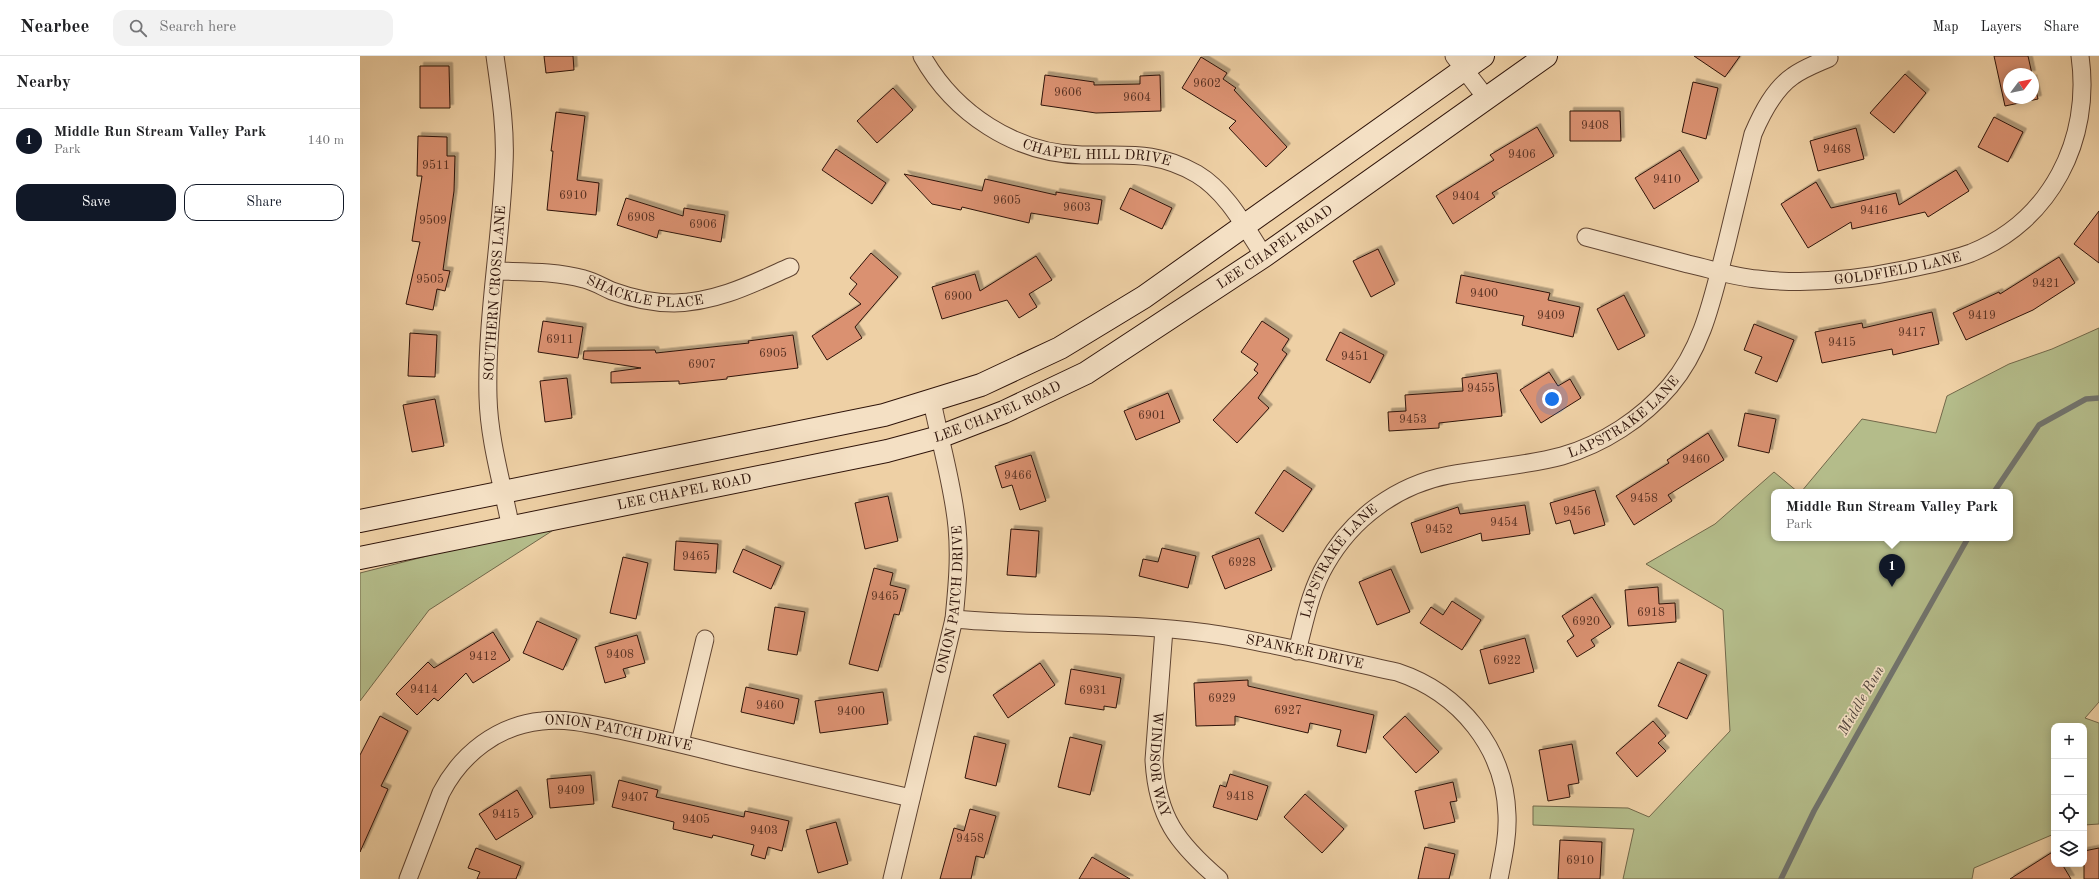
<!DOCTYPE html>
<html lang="en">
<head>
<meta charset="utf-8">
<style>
  body { margin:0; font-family:"Old Standard TT",serif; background:#f2f2f2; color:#202124 }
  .controls { position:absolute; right:12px; bottom:12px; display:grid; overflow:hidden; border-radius:8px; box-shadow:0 2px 10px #0003 }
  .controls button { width:36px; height:36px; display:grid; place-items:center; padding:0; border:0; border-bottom:1px solid #e0e0e0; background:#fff; color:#202124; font:20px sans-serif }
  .compass { position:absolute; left:1643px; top:12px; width:36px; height:36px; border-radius:50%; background:#fff; box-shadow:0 2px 10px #0003; rotate:58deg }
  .you { position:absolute; left:1192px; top:343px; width:14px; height:14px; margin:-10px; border:3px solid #fff; border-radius:50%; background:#1a73e8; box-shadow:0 0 0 6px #1a73e833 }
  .badge { display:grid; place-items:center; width:26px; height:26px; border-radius:50%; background:#111827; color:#fff; font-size:13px; font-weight:700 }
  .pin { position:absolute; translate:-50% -33px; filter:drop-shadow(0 1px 2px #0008) }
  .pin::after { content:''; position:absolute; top:21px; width:14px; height:12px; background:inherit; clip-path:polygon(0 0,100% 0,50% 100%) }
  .popup { position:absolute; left:1411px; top:433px; width:242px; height:52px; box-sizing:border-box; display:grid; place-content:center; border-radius:8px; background:#fff; filter:drop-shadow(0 1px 3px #0005); font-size:13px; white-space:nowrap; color:#757577 }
  .popup b { font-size:15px; color:#202124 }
  .popup::after { content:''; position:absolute; left:50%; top:100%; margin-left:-8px; border:8px solid transparent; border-top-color:#fff }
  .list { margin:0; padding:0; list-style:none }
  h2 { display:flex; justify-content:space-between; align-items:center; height:52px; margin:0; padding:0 16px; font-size:17px }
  h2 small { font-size:13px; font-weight:400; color:#757577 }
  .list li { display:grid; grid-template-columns:26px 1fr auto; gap:12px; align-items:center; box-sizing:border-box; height:64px; padding:0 16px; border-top:1px solid #e0e0e0 }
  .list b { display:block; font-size:15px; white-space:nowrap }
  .list p { margin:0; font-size:13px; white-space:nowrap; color:#757577 }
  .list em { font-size:13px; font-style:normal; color:#757577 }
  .actions { display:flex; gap:8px; padding:12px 16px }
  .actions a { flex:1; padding:9px 0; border:1px solid #111827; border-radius:12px; text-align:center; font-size:14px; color:#111827 }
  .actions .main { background:#111827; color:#fff }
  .icon { flex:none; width:22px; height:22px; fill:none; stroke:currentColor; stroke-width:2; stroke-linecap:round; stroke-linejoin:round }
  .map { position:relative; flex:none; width:1739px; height:823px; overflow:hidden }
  header { display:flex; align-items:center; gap:24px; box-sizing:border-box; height:56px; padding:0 20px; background:#fff; border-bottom:1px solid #e0e0e0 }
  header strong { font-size:19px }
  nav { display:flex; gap:22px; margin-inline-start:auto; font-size:14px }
  .search { width:280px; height:36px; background:#f2f2f2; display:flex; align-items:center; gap:10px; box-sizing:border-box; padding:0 14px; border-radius:12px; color:#757577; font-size:15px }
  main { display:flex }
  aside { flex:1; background:#fff }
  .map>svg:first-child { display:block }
</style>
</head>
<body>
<header>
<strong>Nearbee</strong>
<div class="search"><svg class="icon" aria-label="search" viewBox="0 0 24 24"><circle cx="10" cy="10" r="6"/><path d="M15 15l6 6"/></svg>Search here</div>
<nav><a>Map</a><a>Layers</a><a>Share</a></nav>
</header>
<main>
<aside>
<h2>Nearby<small></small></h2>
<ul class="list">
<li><span class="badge">1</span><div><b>Middle Run Stream Valley Park</b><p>Park</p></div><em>140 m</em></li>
</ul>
<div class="actions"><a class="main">Save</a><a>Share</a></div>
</aside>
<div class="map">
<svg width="1739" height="823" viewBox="0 0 1739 823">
  <defs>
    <filter id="shadow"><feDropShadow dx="3.5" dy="-3.5" stdDeviation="0" flood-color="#0004"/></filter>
  </defs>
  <rect width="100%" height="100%" fill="#eed0a5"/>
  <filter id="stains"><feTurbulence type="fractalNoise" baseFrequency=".005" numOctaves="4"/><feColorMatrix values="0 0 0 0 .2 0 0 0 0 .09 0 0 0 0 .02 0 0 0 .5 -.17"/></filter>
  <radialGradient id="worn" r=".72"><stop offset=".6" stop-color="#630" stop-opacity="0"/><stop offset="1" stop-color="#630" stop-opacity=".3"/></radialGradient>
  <g fill="#b4bc8a" stroke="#72684a">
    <path d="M 1739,272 L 1739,646 L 1725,662 L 1739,667 L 1739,768 L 1724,769 L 1724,670 L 1694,670 L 1694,778 L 1614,812 L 1612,823 L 1263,823 L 1274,773 L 1173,769 L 1173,750 L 1268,752 L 1289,761 L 1370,675 L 1363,554 L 1286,508 L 1355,468 L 1414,416 L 1438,436 L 1414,436 L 1414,482 L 1650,482 L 1650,436 L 1441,436 L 1502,363 L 1576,377 L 1587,340 L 1649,308 L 1692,293 Z"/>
    <path d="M 209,464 L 69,554 L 0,645 L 0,517 Z"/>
  </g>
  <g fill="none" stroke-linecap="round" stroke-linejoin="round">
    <g stroke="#71746e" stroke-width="5.5">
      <path d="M 1634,436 L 1679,369 L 1726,343 L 1739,342"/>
      <path d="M 1421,823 L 1454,755 L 1608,482"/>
    </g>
  </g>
  <g fill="#da9171" stroke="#2f140a" filter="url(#shadow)">
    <path d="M 184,0 L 213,0 L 214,14 L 186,17 Z"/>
    <path d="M 1334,0 L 1380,0 L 1365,21 Z"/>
    <path d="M 1634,0 L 1668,0 L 1672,18 L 1649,18 L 1649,42 L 1673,42 L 1673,22 L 1678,43 L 1645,50 Z"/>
    <path d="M 841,1 L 867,17 L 863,23 L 876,32 L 874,34 L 927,91 L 906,111 L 869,72 L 876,65 L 822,32 Z"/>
    <path d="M 60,10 L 89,10 L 90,52 L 60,52 Z"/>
    <path d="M 1545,18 L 1566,37 L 1534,77 L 1510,57 Z"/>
    <path d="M 685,19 L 734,26 L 734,29 L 780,28 L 780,20 L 800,19 L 801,55 L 736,57 L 681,49 Z"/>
    <path d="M 1333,26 L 1358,32 L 1346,83 L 1322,76 Z"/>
    <path d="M 533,32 L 553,54 L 517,87 L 497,65 Z"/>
    <path d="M 1210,55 L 1260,55 L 1261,85 L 1210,85 Z"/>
    <path d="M 196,56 L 225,60 L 217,124 L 239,127 L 236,159 L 187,154 L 193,95 L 191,95 Z"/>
    <path d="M 1634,61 L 1663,76 L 1648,106 L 1618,91 Z"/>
    <path d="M 1177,71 L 1194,100 L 1132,137 L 1135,141 L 1093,168 L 1076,140 L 1134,104 L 1130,99 Z"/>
    <path d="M 1496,72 L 1504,103 L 1458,115 L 1450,85 Z"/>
    <path d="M 58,80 L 87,81 L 87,100 L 95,100 L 94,135 L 83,214 L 90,215 L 85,235 L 77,233 L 73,254 L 46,248 L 60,186 L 52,185 L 62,120 L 57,120 Z"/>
    <path d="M 476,93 L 526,127 L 512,148 L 462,114 Z"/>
    <path d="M 1320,94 L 1339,125 L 1294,153 L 1275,122 Z"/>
    <path d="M 1596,114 L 1609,135 L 1568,161 L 1565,156 L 1492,173 L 1491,166 L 1448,192 L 1421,148 L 1456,126 L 1471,152 L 1536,137 L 1539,149 Z"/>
    <path d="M 544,118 L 622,135 L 625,123 L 696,139 L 696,136 L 742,144 L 738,168 L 671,157 L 669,167 L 602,151 L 601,154 L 572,148 Z"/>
    <path d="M 770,132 L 812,152 L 802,173 L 760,153 Z"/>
    <path d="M 266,142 L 323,160 L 324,152 L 365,159 L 361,186 L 299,174 L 297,182 L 257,169 Z"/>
    <path d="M 1739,155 L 1739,207 L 1714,188 Z"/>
    <path d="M 1018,193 L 1035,228 L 1011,241 L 993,205 Z"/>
    <path d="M 511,197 L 538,221 L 495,271 L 502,282 L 467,304 L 452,280 L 501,248 L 489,238 L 497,228 L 490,222 Z"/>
    <path d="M 676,200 L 692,224 L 669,238 L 677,251 L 659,262 L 647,244 L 582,263 L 572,231 L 615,218 L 620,235 Z"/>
    <path d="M 1699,201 L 1715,227 L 1673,254 L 1606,284 L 1593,257 L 1639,236 L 1640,238 Z"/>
    <path d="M 1101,219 L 1190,237 L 1188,244 L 1220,251 L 1213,281 L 1162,269 L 1164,260 L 1096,247 Z"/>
    <path d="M 1264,239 L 1285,280 L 1258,294 L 1237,253 Z"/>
    <path d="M 1572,256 L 1579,288 L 1533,299 L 1532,293 L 1462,307 L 1455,276 L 1502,267 L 1503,272 Z"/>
    <path d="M 183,265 L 223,271 L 218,302 L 178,296 Z"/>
    <path d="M 902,265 L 929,283 L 922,294 L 927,298 L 898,342 L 909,352 L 877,387 L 853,364 L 898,317 L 894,314 L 898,308 L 881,296 Z"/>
    <path d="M 1394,268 L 1434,284 L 1417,326 L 1395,317 L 1402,301 L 1384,294 Z"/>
    <path d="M 980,276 L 1024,299 L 1010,327 L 966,304 Z"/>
    <path d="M 50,277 L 77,279 L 75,321 L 48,320 Z"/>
    <path d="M 433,279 L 438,312 L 367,321 L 367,323 L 319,328 L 319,325 L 251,327 L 251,316 L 281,312 L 223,303 L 224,295 L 295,294 L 296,297 L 389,287 L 388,285 Z"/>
    <path d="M 1189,316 L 1198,330 L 1210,323 L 1221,342 L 1181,367 L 1160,334 Z"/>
    <path d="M 1137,317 L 1142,360 L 1079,367 L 1079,372 L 1029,375 L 1028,356 L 1046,355 L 1045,339 L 1103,335 L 1102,322 Z"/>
    <path d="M 207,322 L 212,362 L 185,366 L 180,325 Z"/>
    <path d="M 808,337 L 820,366 L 776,384 L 764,355 Z"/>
    <path d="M 75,343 L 84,390 L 52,396 L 43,349 Z"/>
    <path d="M 1385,357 L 1416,363 L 1409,397 L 1378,390 Z"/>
    <path d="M 1348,377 L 1364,404 L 1308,439 L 1312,445 L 1274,469 L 1256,440 L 1309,407 L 1307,404 Z"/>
    <path d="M 671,399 L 686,445 L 660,454 L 652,429 L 642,432 L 635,410 Z"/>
    <path d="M 924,414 L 952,433 L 923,476 L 895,457 Z"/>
    <path d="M 1235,434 L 1245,469 L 1214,478 L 1210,464 L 1196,468 L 1190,447 Z"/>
    <path d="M 528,440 L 538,485 L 505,493 L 495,447 Z"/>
    <path d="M 1165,449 L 1170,478 L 1122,485 L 1121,477 L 1061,497 L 1051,467 L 1098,451 L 1100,458 Z"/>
    <path d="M 651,473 L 679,475 L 676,521 L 647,519 Z"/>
    <path d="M 899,482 L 912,514 L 865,533 L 852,500 Z"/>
    <path d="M 316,485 L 358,488 L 356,517 L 314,514 Z"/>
    <path d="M 802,492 L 836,500 L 828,532 L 779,520 L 783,503 L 798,506 Z"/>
    <path d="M 383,493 L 421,510 L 411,533 L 373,516 Z"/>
    <path d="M 263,501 L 288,507 L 276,563 L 250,557 Z"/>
    <path d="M 514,512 L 533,517 L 530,529 L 546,533 L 539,559 L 534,558 L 518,615 L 489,608 Z"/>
    <path d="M 1031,513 L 1050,556 L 1017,569 L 999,526 Z"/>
    <path d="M 1298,531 L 1299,548 L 1315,547 L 1316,566 L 1268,570 L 1265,534 Z"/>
    <path d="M 1232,541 L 1251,571 L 1231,584 L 1235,590 L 1217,601 L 1207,585 L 1214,580 L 1202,560 Z"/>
    <path d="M 1092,545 L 1121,564 L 1102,594 L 1060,567 L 1071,551 L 1083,559 Z"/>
    <path d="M 415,551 L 445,556 L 437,599 L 408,594 Z"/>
    <path d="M 177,565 L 217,583 L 203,614 L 163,597 Z"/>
    <path d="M 133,576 L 150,604 L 113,627 L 106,617 L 78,645 L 74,642 L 57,659 L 36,638 L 68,606 L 74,612 Z"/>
    <path d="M 277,579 L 285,607 L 263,613 L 266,621 L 245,627 L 235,591 Z"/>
    <path d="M 1165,582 L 1174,616 L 1129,628 L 1120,594 Z"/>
    <path d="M 1318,606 L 1347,619 L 1327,663 L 1298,650 Z"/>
    <path d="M 680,607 L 695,629 L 648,662 L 633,639 Z"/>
    <path d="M 711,613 L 761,622 L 756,652 L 744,650 L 744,654 L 705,648 Z"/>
    <path d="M 888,624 L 888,630 L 1014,659 L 1006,697 L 977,690 L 981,674 L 950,667 L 948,677 L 875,660 L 875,669 L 836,670 L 834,627 Z"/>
    <path d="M 386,631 L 439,643 L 434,668 L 381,656 Z"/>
    <path d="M 523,636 L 528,668 L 460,677 L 455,645 Z"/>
    <path d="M 20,660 L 48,675 L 21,730 L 28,733 L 0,796 L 0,699 Z"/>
    <path d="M 1045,660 L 1079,696 L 1056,717 L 1023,681 Z"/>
    <path d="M 1293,665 L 1306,680 L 1298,687 L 1306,695 L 1277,721 L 1256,697 Z"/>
    <path d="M 614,680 L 646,688 L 636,730 L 605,722 Z"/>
    <path d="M 710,681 L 742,689 L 730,739 L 698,731 Z"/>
    <path d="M 1212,688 L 1219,727 L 1208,729 L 1210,741 L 1188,745 L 1179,694 Z"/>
    <path d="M 870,718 L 908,730 L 897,764 L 853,751 L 860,729 L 866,731 Z"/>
    <path d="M 231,719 L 234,748 L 190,752 L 187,723 Z"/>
    <path d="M 259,724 L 298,734 L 296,741 L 384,761 L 385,755 L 429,765 L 422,795 L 408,791 L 405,803 L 391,799 L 394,789 L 353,779 L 352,782 L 313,773 L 314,766 L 252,751 Z"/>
    <path d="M 1093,726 L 1097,745 L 1090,746 L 1095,766 L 1064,773 L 1055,735 Z"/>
    <path d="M 157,734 L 173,761 L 136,784 L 119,758 Z"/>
    <path d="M 945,738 L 984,773 L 962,797 L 924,761 Z"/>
    <path d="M 610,753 L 636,760 L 624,802 L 616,800 L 611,823 L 580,823 L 594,772 L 604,775 Z"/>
    <path d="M 476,766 L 488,808 L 458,817 L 446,774 Z"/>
    <path d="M 1200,784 L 1242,786 L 1240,823 L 1198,823 Z"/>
    <path d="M 1065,791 L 1095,798 L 1089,823 L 1058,823 Z"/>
    <path d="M 116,792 L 161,810 L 156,823 L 117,823 L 120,816 L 108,812 Z"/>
    <path d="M 1739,792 L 1739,823 L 1724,823 L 1724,795 Z"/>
    <path d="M 1694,795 L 1694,808 L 1702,808 L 1711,823 L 1650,823 Z"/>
    <path d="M 732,801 L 770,823 L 719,823 Z"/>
  </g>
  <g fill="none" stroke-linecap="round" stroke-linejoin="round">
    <defs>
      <g id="street">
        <path d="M 135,0 C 140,36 146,72 144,109 C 141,186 126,264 128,341 C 129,385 143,430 151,473"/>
        <path id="s1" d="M 562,0 C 594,57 655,98 722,99 C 767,100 795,94 837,118 C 867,136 885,171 904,200"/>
        <path d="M 1094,0 L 1127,43"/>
        <path id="s2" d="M 1226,181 C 1260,190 1294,199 1328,208 C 1351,213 1374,221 1397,223 C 1446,229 1495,224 1543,214 C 1566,209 1589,205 1611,197 C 1691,165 1732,83 1720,0"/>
        <path id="s3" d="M 136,215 C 166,216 195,215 224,223 C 233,225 243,231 252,235 C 271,242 293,247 314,247 C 357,246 392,228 430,211"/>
        <path id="s4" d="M 594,563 C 678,571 763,565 847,577 C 911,586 974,603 1037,616 C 1100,637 1145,692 1147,759 C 1148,781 1143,802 1139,823"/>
        <path id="s5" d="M 804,573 L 794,704 C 797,761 817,787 859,823"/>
        <path id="s6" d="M 937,595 C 945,565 950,535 966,508 C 992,462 1037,429 1089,419 C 1126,412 1165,410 1202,400 C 1243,388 1282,363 1310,330 C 1344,290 1353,239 1366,190 C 1375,153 1384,115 1393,78 C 1402,57 1414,33 1433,20 C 1444,12 1458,7 1469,2"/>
        <path d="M 320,687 L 345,583"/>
        <path id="s7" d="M 48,823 L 81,737 C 101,698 138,669 182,665 C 208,662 234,669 259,674 C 295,682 330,690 365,699 C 427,714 489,728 551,742"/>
        <path id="s8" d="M 532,823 L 594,563 C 597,532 600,502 597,471 C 593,428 580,386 572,345"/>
      </g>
      <g id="secondary">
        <path d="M 0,465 L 524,359 L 621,329 L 700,292 L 784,241 L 1123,0"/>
        <path id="s9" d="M 0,502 L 527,395 L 579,381 L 644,356 L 726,317 L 904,200 L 1186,0"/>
      </g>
    </defs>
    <use href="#street" stroke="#5f4331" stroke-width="19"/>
    <use href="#secondary" stroke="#2f140a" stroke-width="24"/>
    <use href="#street" stroke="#f4e0c4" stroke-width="17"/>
    <use href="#secondary" stroke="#f4e0c4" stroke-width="22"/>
  </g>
  <g text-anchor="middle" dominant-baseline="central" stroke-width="3.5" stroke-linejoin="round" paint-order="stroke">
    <g font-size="12" fill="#5a3324">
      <text x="847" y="28">9602</text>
      <text x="708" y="37">9606</text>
      <text x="777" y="42">9604</text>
      <text x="1235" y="70">9408</text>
      <text x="1477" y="94">9468</text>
      <text x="1162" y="99">9406</text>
      <text x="76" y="110">9511</text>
      <text x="1307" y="124">9410</text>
      <text x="213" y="140">6910</text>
      <text x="1106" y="141">9404</text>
      <text x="647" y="145">9605</text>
      <text x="717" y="152">9603</text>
      <text x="1514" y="155">9416</text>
      <text x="281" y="162">6908</text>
      <text x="73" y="165">9509</text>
      <text x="343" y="169">6906</text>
      <text x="70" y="224">9505</text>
      <text x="1686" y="228">9421</text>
      <text x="1124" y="238">9400</text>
      <text x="598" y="241">6900</text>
      <text x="1191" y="260">9409</text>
      <text x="1622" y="260">9419</text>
      <text x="1552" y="277">9417</text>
      <text x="200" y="284">6911</text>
      <text x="1482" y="287">9415</text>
      <text x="413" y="298">6905</text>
      <text x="995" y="301">9451</text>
      <text x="342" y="309">6907</text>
      <text x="1121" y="333">9455</text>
      <text x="792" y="360">6901</text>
      <text x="1053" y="364">9453</text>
      <text x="1336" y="404">9460</text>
      <text x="658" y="420">9466</text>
      <text x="1284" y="443">9458</text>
      <text x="1217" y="456">9456</text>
      <text x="1144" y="467">9454</text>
      <text x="1079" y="474">9452</text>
      <text x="336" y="501">9465</text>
      <text x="882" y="507">6928</text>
      <text x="525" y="541">9465</text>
      <text x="1291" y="557">6918</text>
      <text x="1226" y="566">6920</text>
      <text x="260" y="599">9408</text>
      <text x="123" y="601">9412</text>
      <text x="1147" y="605">6922</text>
      <text x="64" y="634">9414</text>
      <text x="733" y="635">6931</text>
      <text x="862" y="643">6929</text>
      <text x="410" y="650">9460</text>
      <text x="928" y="655">6927</text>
      <text x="491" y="656">9400</text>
      <text x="211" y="735">9409</text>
      <text x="880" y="741">9418</text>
      <text x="275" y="742">9407</text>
      <text x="146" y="759">9415</text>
      <text x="336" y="764">9405</text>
      <text x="404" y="775">9403</text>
      <text x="610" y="783">9458</text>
      <text x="1220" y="805">6910</text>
    </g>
    <g font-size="14" fill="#2f140a" stroke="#f4e0c4">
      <text stroke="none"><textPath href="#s1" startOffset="211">CHAPEL HILL DRIVE</textPath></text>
      <text stroke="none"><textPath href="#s9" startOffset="979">LEE CHAPEL ROAD</textPath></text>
      <text stroke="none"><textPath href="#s2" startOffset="318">GOLDFIELD LANE</textPath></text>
      <text stroke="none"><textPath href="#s3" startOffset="152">SHACKLE PLACE</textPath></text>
      <text transform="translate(135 237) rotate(-86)">SOUTHERN CROSS LANE</text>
      <text stroke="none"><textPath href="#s9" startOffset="655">LEE CHAPEL ROAD</textPath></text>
      <text stroke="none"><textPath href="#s6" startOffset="437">LAPSTRAKE LANE</textPath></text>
      <text stroke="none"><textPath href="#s9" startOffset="331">LEE CHAPEL ROAD</textPath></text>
      <text stroke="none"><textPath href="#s6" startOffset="101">LAPSTRAKE LANE</textPath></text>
      <text stroke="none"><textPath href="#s8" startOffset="286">ONION PATCH DRIVE</textPath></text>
      <text stroke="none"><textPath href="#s4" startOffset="353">SPANKER DRIVE</textPath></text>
      <text stroke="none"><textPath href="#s7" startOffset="299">ONION PATCH DRIVE</textPath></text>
      <text stroke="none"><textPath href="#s5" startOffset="136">WINDSOR WAY</textPath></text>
    </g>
    <g font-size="15" font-style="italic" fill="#50443c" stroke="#f4e0c4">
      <text transform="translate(1502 645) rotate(-60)">Middle Run</text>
    </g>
  </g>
  <rect width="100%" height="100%" filter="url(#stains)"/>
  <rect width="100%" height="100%" fill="url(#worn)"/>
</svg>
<div class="controls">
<button>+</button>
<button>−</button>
<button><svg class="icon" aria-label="locate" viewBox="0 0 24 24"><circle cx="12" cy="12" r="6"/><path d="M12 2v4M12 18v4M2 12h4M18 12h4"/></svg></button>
<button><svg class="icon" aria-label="layers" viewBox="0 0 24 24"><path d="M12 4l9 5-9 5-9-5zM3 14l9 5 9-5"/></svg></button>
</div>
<svg class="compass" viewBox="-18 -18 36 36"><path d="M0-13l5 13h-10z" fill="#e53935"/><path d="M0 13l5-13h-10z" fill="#757577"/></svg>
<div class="you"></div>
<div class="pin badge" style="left:1532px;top:531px">1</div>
<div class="popup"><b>Middle Run Stream Valley Park</b>Park</div>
</div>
</main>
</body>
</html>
